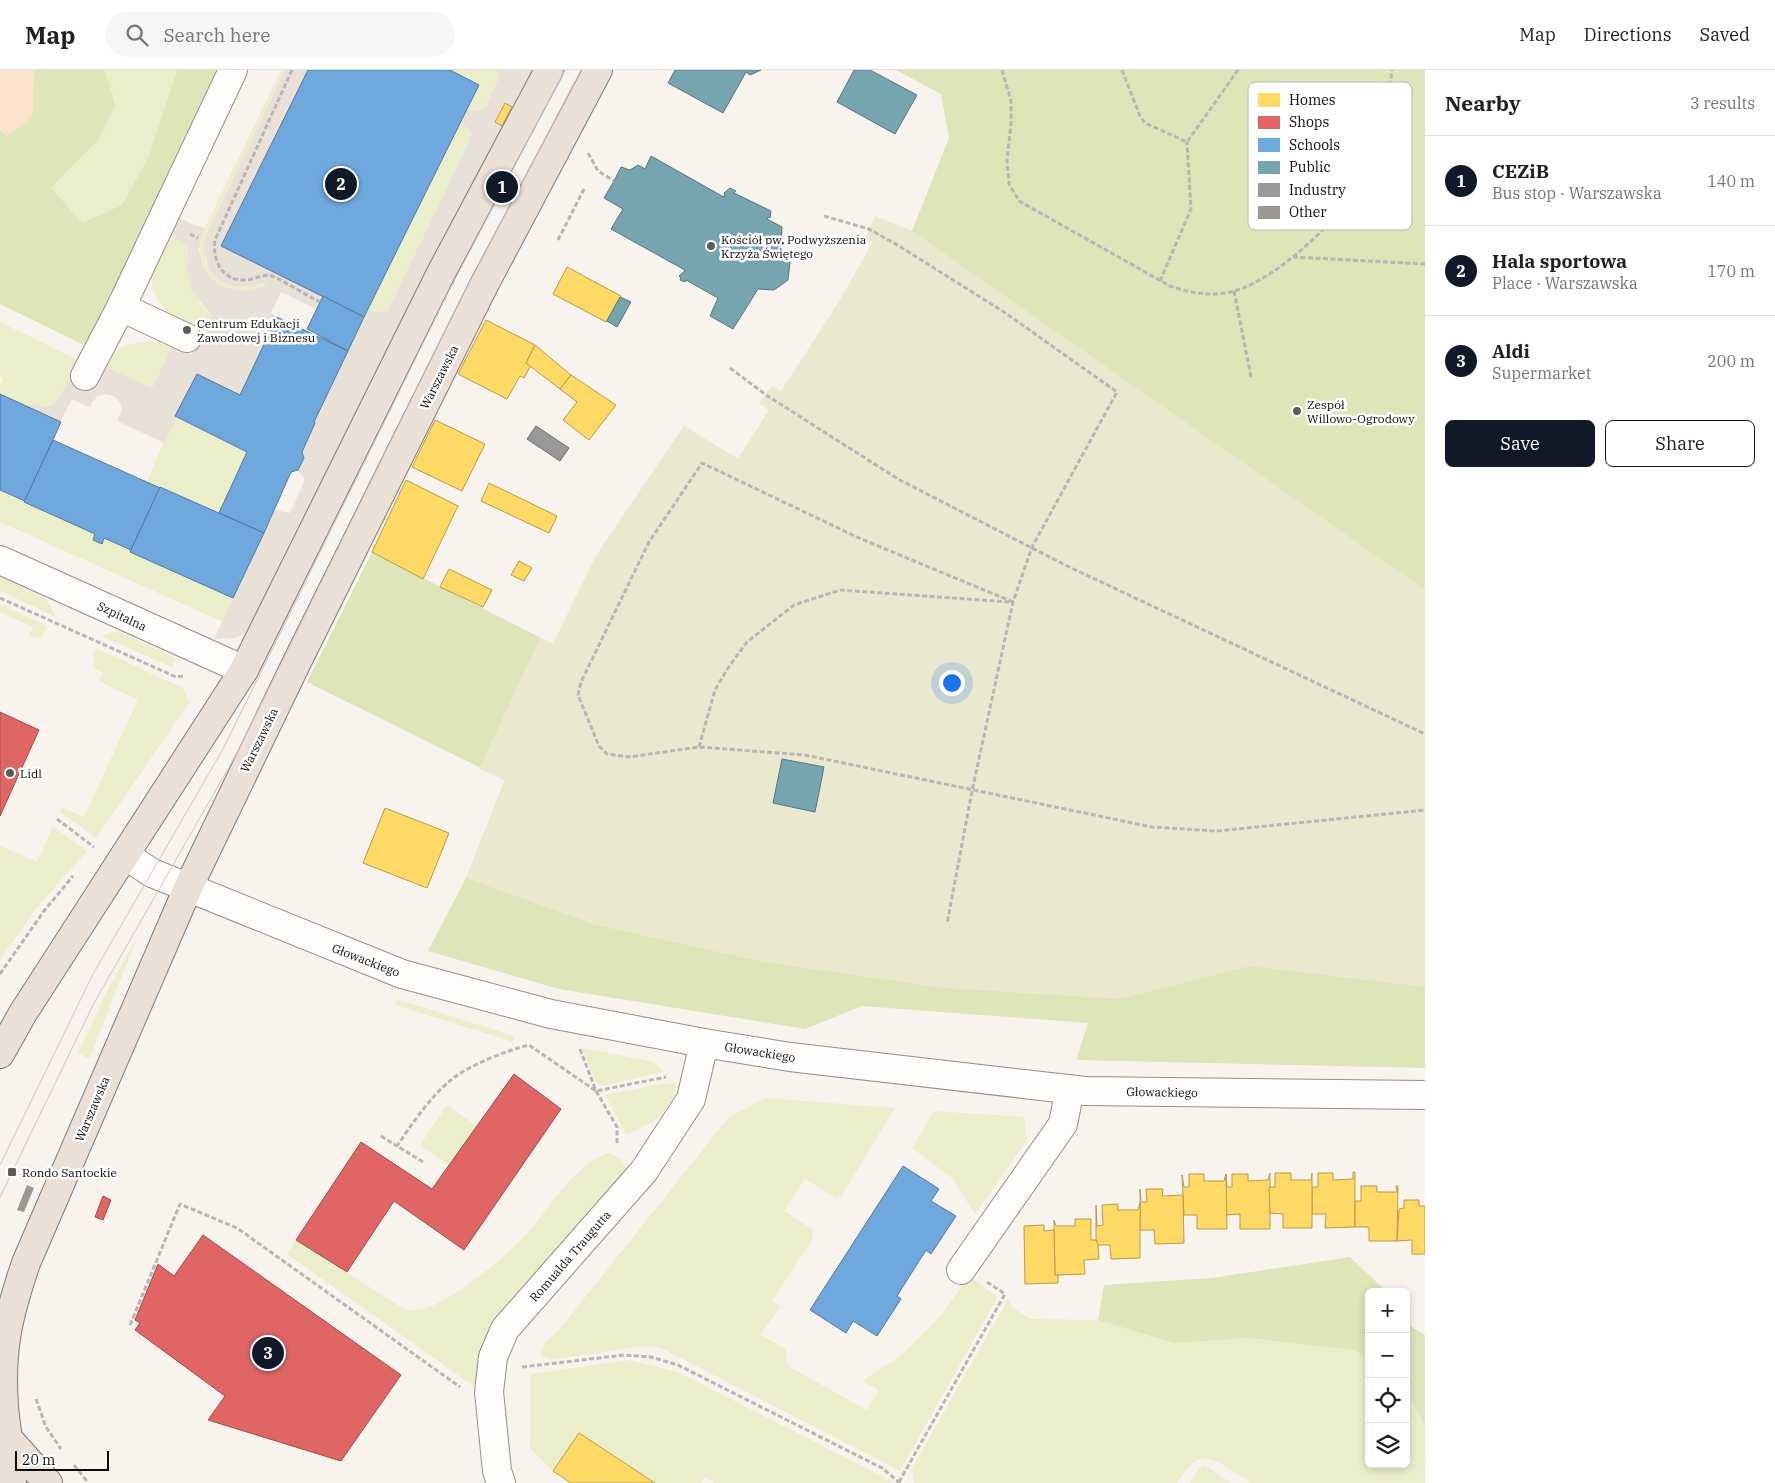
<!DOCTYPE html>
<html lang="en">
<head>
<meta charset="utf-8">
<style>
  body { margin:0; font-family:"IBM Plex Serif",serif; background:#f6f6f6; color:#202124 }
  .controls { position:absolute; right:15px; bottom:15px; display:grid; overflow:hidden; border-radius:8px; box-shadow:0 2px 8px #0003 }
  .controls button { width:45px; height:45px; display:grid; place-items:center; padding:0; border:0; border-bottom:1px solid #e0e0e0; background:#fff; color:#202124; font:25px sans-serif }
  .scale { position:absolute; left:15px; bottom:12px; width:94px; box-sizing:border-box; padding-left:5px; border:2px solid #0a0a0a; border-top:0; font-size:14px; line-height:18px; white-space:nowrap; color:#0a0a0a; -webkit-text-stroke:4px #fff; paint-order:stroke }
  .you { position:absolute; left:951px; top:612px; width:18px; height:18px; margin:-12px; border:4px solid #fff; border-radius:50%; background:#1a73e8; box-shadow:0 0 0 8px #1a73e833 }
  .badge { display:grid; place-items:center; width:32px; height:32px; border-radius:50%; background:#111827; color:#fff; font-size:16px; font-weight:700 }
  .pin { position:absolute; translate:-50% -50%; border:2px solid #fff; box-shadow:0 1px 5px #0006 }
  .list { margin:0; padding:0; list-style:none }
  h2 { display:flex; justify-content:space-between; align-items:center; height:65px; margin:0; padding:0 20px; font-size:21px }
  h2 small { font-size:16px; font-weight:400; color:#757577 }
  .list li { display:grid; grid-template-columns:32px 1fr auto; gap:15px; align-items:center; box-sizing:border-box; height:90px; padding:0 20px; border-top:1px solid #e0e0e0 }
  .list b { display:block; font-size:19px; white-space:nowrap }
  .list p { margin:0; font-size:16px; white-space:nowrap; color:#757577 }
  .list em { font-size:16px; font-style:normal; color:#757577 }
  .actions { display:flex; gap:10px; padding:15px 20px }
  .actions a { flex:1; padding:11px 0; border:1px solid #111827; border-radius:8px; text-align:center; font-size:18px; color:#111827 }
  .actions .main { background:#111827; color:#fff }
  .icon { flex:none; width:28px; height:28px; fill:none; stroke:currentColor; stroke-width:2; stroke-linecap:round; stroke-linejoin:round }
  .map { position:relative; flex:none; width:1425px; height:1413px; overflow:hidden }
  header { display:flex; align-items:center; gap:30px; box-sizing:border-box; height:70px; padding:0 25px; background:#fff; border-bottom:1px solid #e0e0e0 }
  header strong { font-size:24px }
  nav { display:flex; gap:28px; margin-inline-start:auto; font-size:18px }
  .search { width:350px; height:45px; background:#f6f6f6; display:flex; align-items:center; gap:12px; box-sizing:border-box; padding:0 18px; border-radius:28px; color:#757577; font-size:19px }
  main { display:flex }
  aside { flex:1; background:#fff }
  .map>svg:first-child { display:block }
</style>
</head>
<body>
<header>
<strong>Map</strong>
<div class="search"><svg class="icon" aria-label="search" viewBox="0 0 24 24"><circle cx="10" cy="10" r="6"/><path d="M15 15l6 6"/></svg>Search here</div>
<nav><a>Map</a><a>Directions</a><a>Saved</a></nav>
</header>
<main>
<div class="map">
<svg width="1425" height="1413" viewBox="0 0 1425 1413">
  <rect width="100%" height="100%" fill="#f9f3ed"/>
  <g fill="#ebeecb">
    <path d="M 105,0 L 177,0 L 149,86 L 122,135 L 82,153 L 51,119 L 99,69 L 115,35 Z"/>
    <path d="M 281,0 L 285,0 L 205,168 L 204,181 L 206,192 L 249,217 L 262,213 L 269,216 C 260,218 250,222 241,221 C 208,219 197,196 201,166 Z"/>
    <path d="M 450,0 L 495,0 L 499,2 C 500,14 490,34 481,41 L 467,40 L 479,15 Z"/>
    <path d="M 461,52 L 471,64 L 468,74 L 388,240 L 377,242 L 368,239 Z"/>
    <path d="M 167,164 L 188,175 L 187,200 L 200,234 L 212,246 L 204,261 C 178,248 143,234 153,197 C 156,186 163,175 167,164 Z"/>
    <path d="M 0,252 L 78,290 C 69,308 64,332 43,337 L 34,333 L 22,338 L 0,328 L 0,316 L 3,310 L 0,305 Z"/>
    <path d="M 147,271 L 172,276 L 152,318 L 102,295 L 123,276 Z"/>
    <path d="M 175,346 L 247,382 L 219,443 L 147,412 Z"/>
    <path d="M 0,420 L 95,464 L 93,470 L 102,474 L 104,468 L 233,528 L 223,552 L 0,452 Z"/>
    <path d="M 0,507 L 46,528 L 56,547 L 0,521 Z"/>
    <path d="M 0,534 L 42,553 L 46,557 L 43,565 L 37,568 L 29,566 L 33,557 L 0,542 Z"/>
    <path d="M 117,561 L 176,588 L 172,597 L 101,566 Z"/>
    <path d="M 96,578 L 183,618 L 189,633 L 96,768 L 60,742 L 62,737 L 84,747 L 138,630 L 99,611 L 103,602 L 95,599 L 93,583 Z"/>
    <path d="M 53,757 L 87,781 L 38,836 L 0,890 L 0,776 L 37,792 Z"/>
    <path d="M 137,868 L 89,989 L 78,983 L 107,921 Z"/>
    <path d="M 397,929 L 514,966 L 513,972 L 395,935 Z"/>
    <path d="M 582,978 L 654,992 L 663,1002 L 602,1016 L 596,1013 Z"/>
    <path d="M 676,1013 C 672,1043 652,1055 626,1064 L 605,1025 L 660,1014 Z"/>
    <path d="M 765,1028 L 895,1038 L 841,1127 L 838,1125 L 836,1128 L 805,1109 L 784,1141 L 812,1159 L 813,1168 L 772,1231 L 781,1236 L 760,1265 L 785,1278 L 788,1296 L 867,1340 L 879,1320 L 862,1311 L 902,1285 L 939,1248 L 969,1206 L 998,1227 L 900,1401 L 661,1278 L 644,1276 L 551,1290 L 540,1285 L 545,1273 L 559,1260 L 728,1048 Z"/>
    <path d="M 447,1035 L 477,1056 L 449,1096 L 420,1075 Z"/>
    <path d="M 934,1041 L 1024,1047 L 1027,1070 L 975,1144 L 952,1108 L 912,1078 Z"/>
    <path d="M 608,1083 C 619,1086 623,1090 628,1101 L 476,1318 L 287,1184 L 296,1170 L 404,1239 C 409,1240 415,1241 419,1240 C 446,1235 497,1194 517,1174 C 548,1145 567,1099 608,1083 Z"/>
    <path d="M 1008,1229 L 1012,1237 L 1031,1249 L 1098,1250 L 1174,1273 L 1249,1268 L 1354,1280 L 1369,1290 L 1369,1394 L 1406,1394 L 1406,1321 L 1425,1356 L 1425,1413 L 1251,1413 L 1219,1392 L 1207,1388 L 1197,1390 L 1189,1396 L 1177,1413 L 914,1413 L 912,1398 Z"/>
    <path d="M 628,1290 L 678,1302 L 895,1413 L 714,1413 L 705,1407 L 701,1413 L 655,1413 L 579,1363 L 553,1401 L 530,1378 L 531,1304 Z"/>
    <path d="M 1205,1395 L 1231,1413 L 1190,1413 L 1200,1397 Z"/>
  </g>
  <g fill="#dee5b9">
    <path d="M 34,0 L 105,0 L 115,35 L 99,69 L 51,118 L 82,153 L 122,135 L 149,86 L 177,0 L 218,0 L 86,276 L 0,234 L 0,59 L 7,66 L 32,47 Z"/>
    <path d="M 896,0 L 1425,0 L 1425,998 L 1076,990 L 1088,953 L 862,936 L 805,959 L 559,919 L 428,881 L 466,808 L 505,710 L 307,612 L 372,482 L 553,574 L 596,486 L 684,356 L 738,389 L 839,232 L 873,172 L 875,146 L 912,161 L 949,68 L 941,24 Z"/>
    <path d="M 1350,1187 L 1387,1222 L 1369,1222 L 1369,1290 L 1354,1280 L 1249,1268 L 1174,1273 L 1098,1250 L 1104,1215 L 1212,1208 Z"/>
    <path d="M 1406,1253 L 1425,1265 L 1425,1356 L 1406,1321 Z"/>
  </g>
  <path fill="#fbe2cd" d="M 0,0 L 34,0 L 32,47 L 7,66 L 0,59 Z"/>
  <path fill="#ebe8d0" d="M 875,146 L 912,161 L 1425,520 L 1425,917 L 1250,896 L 1121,929 L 944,918 L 764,892 L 596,855 L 466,808 L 505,710 L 479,699 L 540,568 L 553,574 L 596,486 L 684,356 L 738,389 L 769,340 L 759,333 L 772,316 L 781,321 L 839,232 L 873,172 L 865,168 Z"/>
  <g fill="#e9e0d8">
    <path d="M 285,0 L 308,0 L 221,176 L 323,226 L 316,239 L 281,222 L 271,243 L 277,247 L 276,249 L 240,325 L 197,304 L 164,373 L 117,351 L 122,340 L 120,332 L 114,326 L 106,324 L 98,326 L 92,332 L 91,338 L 72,329 L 59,355 L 22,338 L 34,333 L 43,337 L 51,335 L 62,324 L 72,303 L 102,295 L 152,318 L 172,276 L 191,285 L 212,246 L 192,221 L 187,200 L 188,175 L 167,164 L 175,146 L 194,155 L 205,158 L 201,166 L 199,180 L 203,197 L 211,209 L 223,217 L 243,221 L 268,216 L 262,213 L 250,217 L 233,216 L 221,212 L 210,201 L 204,181 L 205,168 Z"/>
    <path d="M 495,0 L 536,0 L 258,551 L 247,562 L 235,568 L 214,569 L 275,440 L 290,443 L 305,410 L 298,400 L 304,388 L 302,382 L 315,353 L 314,352 L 368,239 L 377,242 L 388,240 L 468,74 L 471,63 L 461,52 L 467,40 L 481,41 L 486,37 L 499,8 L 499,2 Z"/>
  </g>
  <g fill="#ffd966" stroke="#b69b4a">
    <path d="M 505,33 L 512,37 L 502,56 L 495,52 Z"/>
    <path d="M 567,197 L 621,226 L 606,252 L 553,224 Z"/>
    <path d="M 486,250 L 535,275 L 526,293 L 531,295 L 524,308 L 520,306 L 507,329 L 458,304 Z"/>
    <path d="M 535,275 L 571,305 L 560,319 L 526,293 Z"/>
    <path d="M 571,305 L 616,335 L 589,370 L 563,350 L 577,332 L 560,319 Z"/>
    <path d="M 435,350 L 485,374 L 462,421 L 412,397 Z"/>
    <path d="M 406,410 L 458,436 L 423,509 L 372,482 Z"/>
    <path d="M 489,413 L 557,446 L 549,463 L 481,431 Z"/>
    <path d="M 519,491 L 532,498 L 524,511 L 511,505 Z"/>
    <path d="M 449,499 L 492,520 L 483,537 L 440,517 Z"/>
    <path d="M 385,738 L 449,763 L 427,818 L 363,793 Z"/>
    <path d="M 1353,1102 L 1355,1102 L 1355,1157 L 1325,1158 L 1326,1144 L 1312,1144 L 1312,1117 L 1318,1117 L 1318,1103 L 1333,1103 L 1333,1110 L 1353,1109 Z"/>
    <path d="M 1270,1103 L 1270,1159 L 1240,1159 L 1240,1144 L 1225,1145 L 1226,1104 L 1227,1117 L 1232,1117 L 1232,1104 L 1248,1104 L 1248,1111 L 1268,1110 Z"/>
    <path d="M 1275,1103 L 1291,1103 L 1291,1110 L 1311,1110 L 1312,1103 L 1312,1158 L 1283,1158 L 1283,1144 L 1270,1143 L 1269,1117 L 1275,1117 Z"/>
    <path d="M 1189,1104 L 1204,1104 L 1204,1111 L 1224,1111 L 1226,1104 L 1227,1159 L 1197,1159 L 1197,1145 L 1184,1145 L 1182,1105 L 1184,1117 L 1189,1117 Z"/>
    <path d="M 1361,1116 L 1377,1116 L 1377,1122 L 1397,1122 L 1396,1116 L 1398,1116 L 1397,1171 L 1369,1171 L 1369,1157 L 1355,1157 L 1355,1131 L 1361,1131 Z"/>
    <path d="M 1140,1119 L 1141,1132 L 1147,1132 L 1146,1119 L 1163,1119 L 1162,1126 L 1183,1125 L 1184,1173 L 1155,1174 L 1154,1160 L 1140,1160 Z"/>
    <path d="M 1404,1130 L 1419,1130 L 1419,1136 L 1425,1136 L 1425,1184 L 1412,1184 L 1412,1170 L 1397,1171 L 1399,1139 L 1404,1138 Z"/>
    <path d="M 1140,1133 L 1140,1188 L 1111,1189 L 1110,1175 L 1098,1175 L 1096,1170 L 1096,1135 L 1097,1156 L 1103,1155 L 1102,1135 L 1118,1134 L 1118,1140 L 1138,1140 Z"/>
    <path d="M 1075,1149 L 1091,1149 L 1091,1170 L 1096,1170 L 1098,1175 L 1099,1189 L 1084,1190 L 1085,1204 L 1055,1205 L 1054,1150 L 1056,1156 L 1075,1156 Z"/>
    <path d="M 1044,1155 L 1044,1161 L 1054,1160 L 1055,1205 L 1058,1205 L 1058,1213 L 1025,1214 L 1024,1156 Z"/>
    <path d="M 579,1363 L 655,1413 L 571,1413 L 553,1401 Z"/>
  </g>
  <g fill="#e06666" stroke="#a04a4a">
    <path d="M 0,642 L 39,660 L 0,746 Z"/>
    <path d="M 514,1004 L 561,1039 L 464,1180 L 394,1131 L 347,1202 L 296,1170 L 361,1072 L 432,1119 Z"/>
    <path d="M 103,1126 L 111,1130 L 103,1150 L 95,1147 Z"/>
    <path d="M 203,1165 L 401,1305 L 341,1391 L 208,1350 L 225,1326 L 135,1260 L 140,1253 L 135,1250 L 158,1194 L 174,1206 Z"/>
  </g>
  <g fill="#6fa8dc" stroke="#51799d">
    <path d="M 308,0 L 450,0 L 479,15 L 364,247 L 221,176 Z"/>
    <path d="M 323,226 L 364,247 L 348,281 L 307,259 Z"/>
    <path d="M 277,247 L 348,281 L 314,352 L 315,353 L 302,382 L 304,388 L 298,400 L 291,402 L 264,463 L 219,443 L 247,382 L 175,346 L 197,304 L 240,325 Z"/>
    <path d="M 0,324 L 61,352 L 25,431 L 0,420 Z"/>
    <path d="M 53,370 L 160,418 L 131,480 L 104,468 L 102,474 L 93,470 L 95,464 L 24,432 Z"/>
    <path d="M 160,417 L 264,463 L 233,528 L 130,482 Z"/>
    <path d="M 903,1096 L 939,1119 L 931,1131 L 956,1146 L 931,1184 L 926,1180 L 897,1226 L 901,1229 L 877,1266 L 853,1251 L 846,1263 L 810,1240 Z"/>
  </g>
  <g fill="#76a5af" stroke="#56767e">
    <path d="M 675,0 L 761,0 L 750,5 L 746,2 L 723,43 L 668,13 Z"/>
    <path d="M 854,0 L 870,0 L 917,25 L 895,64 L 837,32 Z"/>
    <path d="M 651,86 L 722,126 L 725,127 L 724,123 L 730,118 L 736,121 L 734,123 L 771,141 L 770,148 L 768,147 L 767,149 L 782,157 L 781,170 L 784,172 L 780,179 L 790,192 L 788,210 L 774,220 L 758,219 L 733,259 L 710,246 L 718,228 L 686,210 L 685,212 L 680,210 L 681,208 L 679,206 L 685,201 L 683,199 L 611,159 L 623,139 L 604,128 L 614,111 L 621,97 L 630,100 L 638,95 L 645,99 Z"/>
    <path d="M 620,227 L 631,232 L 617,257 L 607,251 Z"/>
    <path d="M 782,689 L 824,697 L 815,742 L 773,733 Z"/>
  </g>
  <path fill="#999" stroke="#6e6e6e" d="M 536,356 L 569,378 L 560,391 L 527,369 Z"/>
  <path fill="#9c9793" d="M 27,1115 L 34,1118 L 24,1142 L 17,1140 Z"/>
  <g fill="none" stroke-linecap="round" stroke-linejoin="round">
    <defs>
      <g id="minor">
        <path d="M 121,237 L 187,268"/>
        <path d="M 85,306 L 121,237 L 233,0"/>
        <path d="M 0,490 L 244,600"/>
        <path d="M 125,785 L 152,803 L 172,811 L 402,904 L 551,944 L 704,973 L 790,987 L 1085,1021 L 1425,1025"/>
        <path d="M 961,1200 L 1063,1054 L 1070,1019"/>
        <path d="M 501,1413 L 497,1401 L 489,1322 L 493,1287 L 505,1259 L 644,1101 L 691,1029 L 704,973"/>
      </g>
      <g id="major">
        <path d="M 0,984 L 23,943 L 244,600 L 441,203 L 549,0"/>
        <path d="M 5,1365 L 48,1413"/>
        <path d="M 12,1413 C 12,1387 6,1362 4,1336 C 0,1280 8,1246 26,1193 L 188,818 L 296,594 L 483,217 L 598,0"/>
      </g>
    </defs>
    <use href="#minor" stroke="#928f8c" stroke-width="30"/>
    <use href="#major" stroke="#7f7c7a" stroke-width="30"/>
    <g stroke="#b7b6b5" stroke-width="3" stroke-dasharray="5 2.5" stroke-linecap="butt">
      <path d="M 292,0 L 215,170 C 212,190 222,211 245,210 C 254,210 263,203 272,206 C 288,213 304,224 320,232"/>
      <path d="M 1002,0 L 1011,31 L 1011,54 L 1007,90 L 1009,114 L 1019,131 L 1170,216 C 1188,222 1206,226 1225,223 C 1270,217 1339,150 1361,113 C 1378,83 1388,34 1392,0"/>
      <path d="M 1122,0 L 1140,46 L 1145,53 L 1187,72 L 1238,0"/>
      <path d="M 588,83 L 598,101 L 614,111"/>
      <path d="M 824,146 L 869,159 L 899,176 L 1004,242 L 1117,322 L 1032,477 L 1013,532 L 972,721 L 947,854"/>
      <path d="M 190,164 L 198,168"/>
      <path d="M 558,170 L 584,119"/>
      <path d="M 1293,187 L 1425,194"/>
      <path d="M 1160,211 L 1191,139 L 1187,72"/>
      <path d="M 1234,221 L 1251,307"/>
      <path d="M 730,298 L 766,325 L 898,409 L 1065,495 L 1425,664"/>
      <path d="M 0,528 L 176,607 L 183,606"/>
      <path d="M 1013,532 L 859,468 L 702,393 L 649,472 L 581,612 L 578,625 L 599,676 L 607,684 L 629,687 L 699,677 L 805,685 L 1152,757 L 1216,761 L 1425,740"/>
      <path d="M 699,677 L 715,620 L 728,598 L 747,572 L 794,535 L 840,520 L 1009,532"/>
      <path d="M 57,749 L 94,777"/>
      <path d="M 0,904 L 44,841 L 73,806"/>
      <path d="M 580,979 L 596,1021 L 617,1057 L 617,1074"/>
      <path d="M 381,1066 L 397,1076"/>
      <path d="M 423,1092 L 397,1076 C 411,1055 431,1026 451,1010 C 467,996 508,980 529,975 L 596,1021 L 666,1007"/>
      <path d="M 130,1255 L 180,1134 L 237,1158 L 460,1317"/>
      <path d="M 522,1297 L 624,1285 L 651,1287 L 678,1295 L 882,1398 L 900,1413"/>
      <path d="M 36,1329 L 46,1357 L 61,1379"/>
      <path d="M 74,1395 L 86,1410 L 84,1413"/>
      <path d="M 899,1412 L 1005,1224 L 987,1212"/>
    </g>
    <use href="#minor" stroke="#fefdfc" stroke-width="28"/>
    <use href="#major" stroke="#ebdfd6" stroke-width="28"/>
    <g stroke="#d6c3c8" stroke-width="1">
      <path d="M 0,1095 L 93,904 L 223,679 L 449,221 L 565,0"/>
      <path d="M 0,1127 L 94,933 L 237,683 L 464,223 L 581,0"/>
    </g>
  </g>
  <g fill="#5e5c59" stroke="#fff" stroke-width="2">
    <circle cx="711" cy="176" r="5"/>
    <circle cx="187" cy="260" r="5"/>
    <circle cx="1297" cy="341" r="5"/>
    <circle cx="10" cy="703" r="5"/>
    <rect x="7" y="1097" width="10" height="10" rx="2.5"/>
  </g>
  <g text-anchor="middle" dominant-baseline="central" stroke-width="5" stroke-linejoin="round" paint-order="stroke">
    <g font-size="12" fill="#0a0a0a" stroke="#fff" text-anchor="start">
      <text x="721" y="169">Kościół pw. Podwyższenia<tspan x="721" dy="14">Krzyża Świętego</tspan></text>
      <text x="197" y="253">Centrum Edukacji<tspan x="197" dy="14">Zawodowej i Biznesu</tspan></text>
      <text x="1307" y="334">Zespół<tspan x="1307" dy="14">Willowo-Ogrodowy</tspan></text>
      <text x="20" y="703">Lidl</text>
      <text x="22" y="1102">Rondo Santockie</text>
    </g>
    <g font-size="12" fill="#0a0a0a" stroke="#fff">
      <text transform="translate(439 307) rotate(-63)">Warszawska</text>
      <text transform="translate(122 546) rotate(25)">Szpitalna</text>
      <text transform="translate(259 670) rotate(-64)">Warszawska</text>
      <text transform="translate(366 890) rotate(21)">Głowackiego</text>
      <text transform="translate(760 982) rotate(9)">Głowackiego</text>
      <text transform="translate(1162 1022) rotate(1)">Głowackiego</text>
      <text transform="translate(92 1039) rotate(-67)">Warszawska</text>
      <text transform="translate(570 1186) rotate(-49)">Romualda Traugutta</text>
    </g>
  </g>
  <rect x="1248" y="12" width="164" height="148" rx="8" fill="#fff" stroke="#b6b6b6" stroke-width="1"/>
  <rect x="1258" y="23" width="22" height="14" fill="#ffd966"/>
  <rect x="1258" y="46" width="22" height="13" fill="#e06666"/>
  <rect x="1258" y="68" width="22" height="14" fill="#6fa8dc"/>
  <rect x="1258" y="91" width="22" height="13" fill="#76a5af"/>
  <rect x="1258" y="113" width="22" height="14" fill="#999"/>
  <rect x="1258" y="136" width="22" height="13" fill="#9c9793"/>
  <g font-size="14" fill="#0a0a0a">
    <text x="1289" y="35">Homes</text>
    <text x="1289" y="57">Shops</text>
    <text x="1289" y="80">Schools</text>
    <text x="1289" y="102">Public</text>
    <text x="1289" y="125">Industry</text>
    <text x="1289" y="147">Other</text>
  </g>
</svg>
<div class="controls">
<button>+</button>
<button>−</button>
<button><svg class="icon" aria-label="locate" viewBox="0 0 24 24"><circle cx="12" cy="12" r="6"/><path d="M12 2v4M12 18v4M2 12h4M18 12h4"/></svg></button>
<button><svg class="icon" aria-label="layers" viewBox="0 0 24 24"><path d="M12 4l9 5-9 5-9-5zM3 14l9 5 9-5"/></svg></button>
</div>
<div class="scale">20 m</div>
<div class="you"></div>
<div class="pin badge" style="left:502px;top:117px">1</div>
<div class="pin badge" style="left:341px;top:114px">2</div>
<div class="pin badge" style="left:268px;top:1283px">3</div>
</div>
<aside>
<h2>Nearby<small>3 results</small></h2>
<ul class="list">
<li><span class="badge">1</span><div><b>CEZiB</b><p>Bus stop · Warszawska</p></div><em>140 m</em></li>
<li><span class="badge">2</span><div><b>Hala sportowa</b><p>Place · Warszawska</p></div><em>170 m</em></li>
<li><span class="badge">3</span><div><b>Aldi</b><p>Supermarket</p></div><em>200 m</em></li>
</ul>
<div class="actions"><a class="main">Save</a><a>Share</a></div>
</aside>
</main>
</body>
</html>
